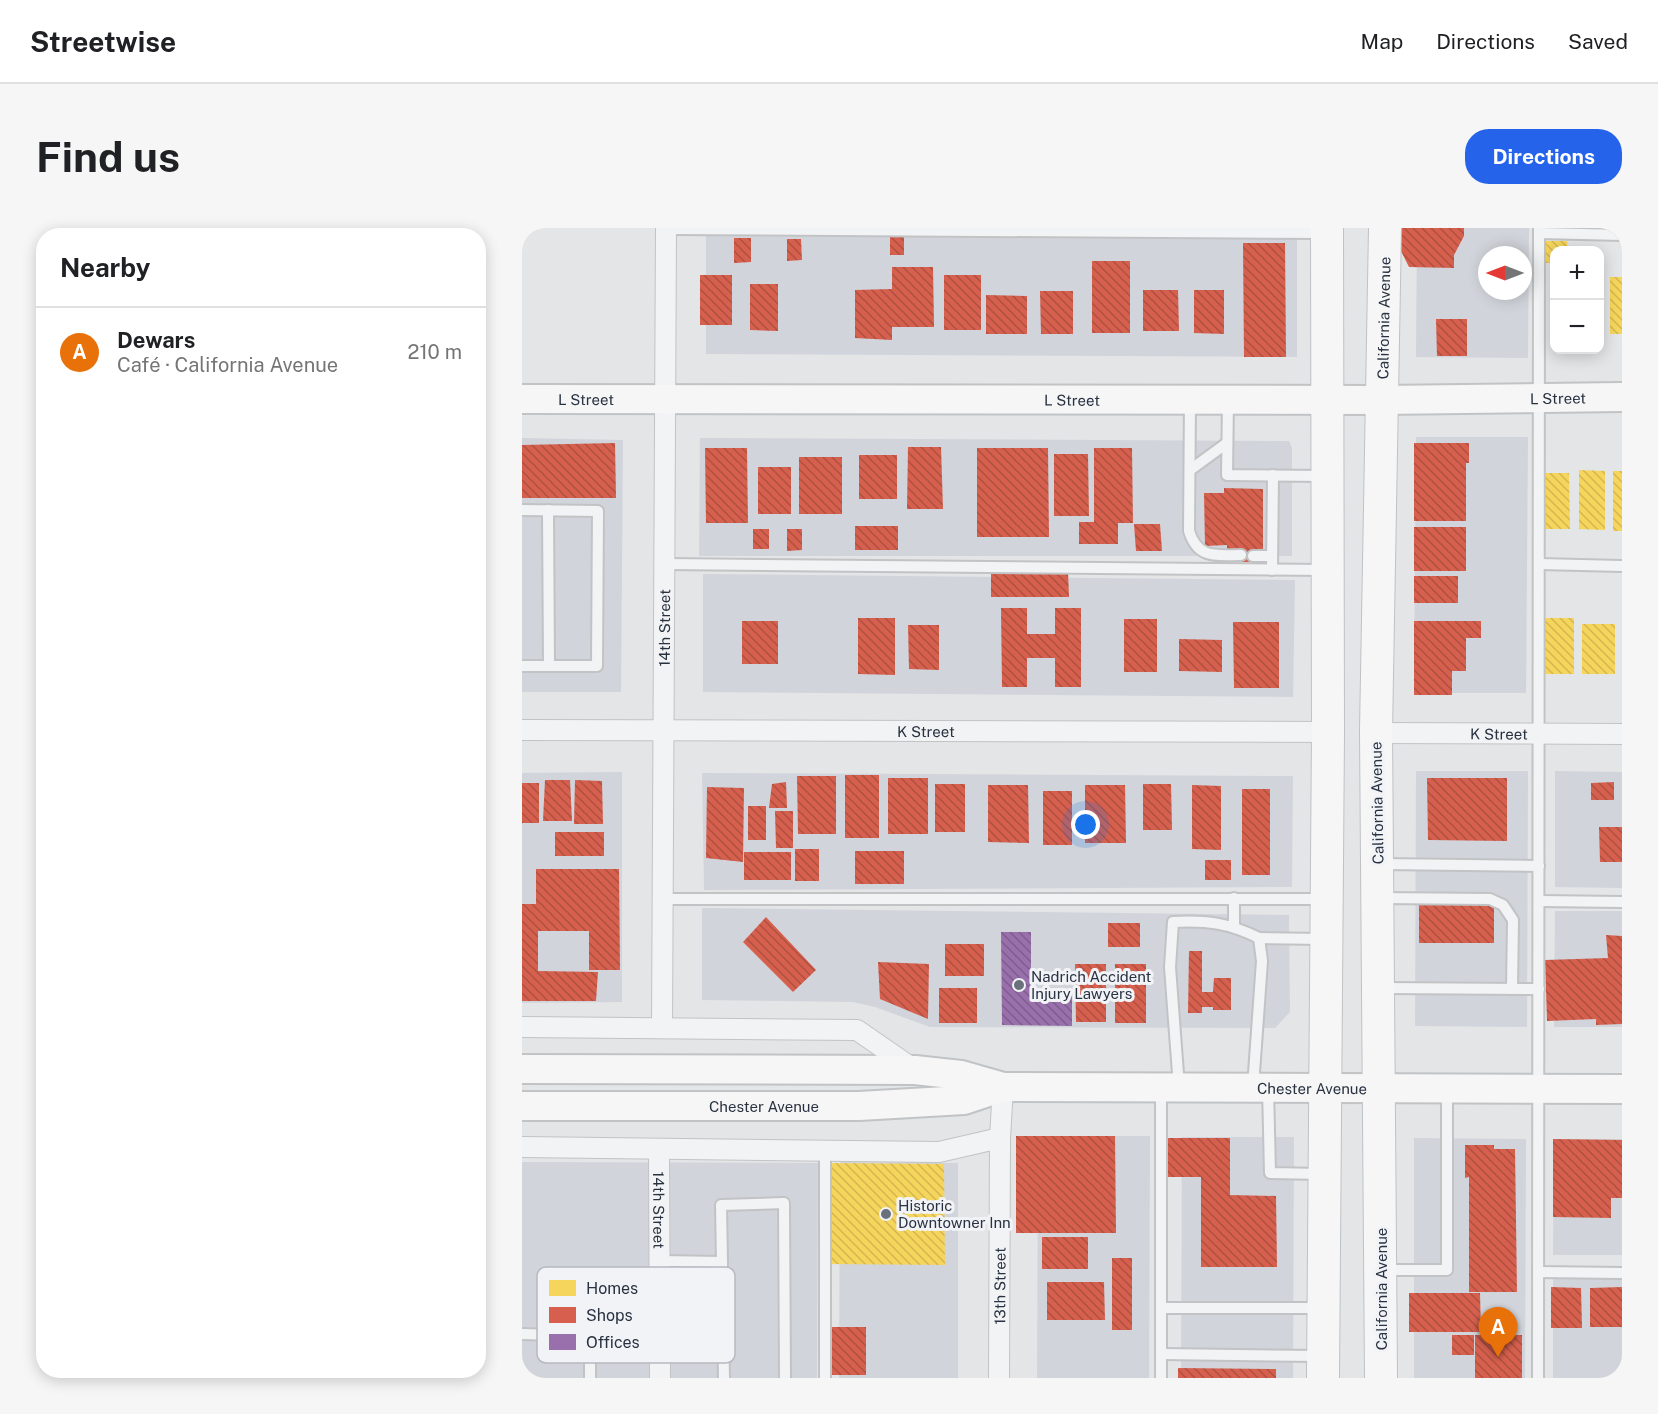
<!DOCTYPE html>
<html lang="en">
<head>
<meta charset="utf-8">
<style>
  body { margin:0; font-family:"Public Sans",sans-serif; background:#f6f6f6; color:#202124 }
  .controls { position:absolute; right:18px; top:18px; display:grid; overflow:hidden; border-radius:12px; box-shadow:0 3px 15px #0003 }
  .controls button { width:54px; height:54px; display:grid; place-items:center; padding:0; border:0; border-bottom:2px solid #e0e0e0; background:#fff; color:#202124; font:30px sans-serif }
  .compass { position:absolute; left:956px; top:18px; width:54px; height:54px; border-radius:50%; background:#fff; box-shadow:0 3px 15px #0003; rotate:270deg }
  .you { position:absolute; left:564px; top:597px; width:21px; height:21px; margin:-15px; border:4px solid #fff; border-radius:50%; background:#1a73e8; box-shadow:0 0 0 9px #1a73e833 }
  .badge { display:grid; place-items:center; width:39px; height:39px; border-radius:50%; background:#2563eb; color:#fff; font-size:20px; font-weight:700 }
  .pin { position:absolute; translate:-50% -50px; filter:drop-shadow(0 2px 3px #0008) }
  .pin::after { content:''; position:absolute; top:32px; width:21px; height:18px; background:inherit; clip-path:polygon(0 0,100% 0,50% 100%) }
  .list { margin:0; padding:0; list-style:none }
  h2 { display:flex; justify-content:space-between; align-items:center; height:78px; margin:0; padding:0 24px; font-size:26px }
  h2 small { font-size:20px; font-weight:400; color:#757577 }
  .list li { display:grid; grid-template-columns:39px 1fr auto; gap:18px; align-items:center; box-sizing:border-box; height:90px; padding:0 24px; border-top:2px solid #e0e0e0 }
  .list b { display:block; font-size:22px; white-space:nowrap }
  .list p { margin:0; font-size:20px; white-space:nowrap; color:#757577 }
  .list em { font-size:20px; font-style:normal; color:#757577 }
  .map { position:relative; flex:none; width:1100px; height:1150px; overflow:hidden; border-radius:24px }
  header { display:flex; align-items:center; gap:36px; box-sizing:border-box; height:84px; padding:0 30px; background:#fff; border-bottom:2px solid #e0e0e0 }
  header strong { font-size:28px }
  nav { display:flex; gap:33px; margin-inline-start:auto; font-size:21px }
  .intro { display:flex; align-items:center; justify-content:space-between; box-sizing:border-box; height:144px; padding:0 36px }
  h1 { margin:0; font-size:42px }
  .button { padding:15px 27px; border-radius:24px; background:#2563eb; color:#fff; font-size:21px; font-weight:700 }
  main { display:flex; gap:36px; padding:0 36px }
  aside { flex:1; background:#fff; border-radius:24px; box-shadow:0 3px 15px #0003 }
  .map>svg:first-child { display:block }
</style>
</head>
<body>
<header>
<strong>Streetwise</strong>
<nav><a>Map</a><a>Directions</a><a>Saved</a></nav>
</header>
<div class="intro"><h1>Find us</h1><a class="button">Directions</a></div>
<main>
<aside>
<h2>Nearby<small></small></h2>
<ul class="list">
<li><span class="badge" style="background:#e8710a">A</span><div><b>Dewars</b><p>Café · California Avenue</p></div><em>210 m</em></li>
</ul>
</aside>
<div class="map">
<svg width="1100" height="1150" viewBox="0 0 1100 1150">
  <defs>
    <pattern id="homes-back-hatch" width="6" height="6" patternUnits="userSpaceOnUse" patternTransform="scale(1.5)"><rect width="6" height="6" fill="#f6d55c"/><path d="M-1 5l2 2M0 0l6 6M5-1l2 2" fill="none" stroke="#d3b751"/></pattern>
    <pattern id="shops-back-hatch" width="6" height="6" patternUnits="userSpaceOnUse" patternTransform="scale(1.5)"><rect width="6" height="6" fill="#d6604d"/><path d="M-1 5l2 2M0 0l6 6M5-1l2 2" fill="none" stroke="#ae5042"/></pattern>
    <pattern id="offices-back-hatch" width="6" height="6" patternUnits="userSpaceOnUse" patternTransform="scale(1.5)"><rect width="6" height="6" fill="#9970ab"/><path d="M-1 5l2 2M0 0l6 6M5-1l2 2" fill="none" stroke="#7d5d8d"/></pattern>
  </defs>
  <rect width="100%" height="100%" fill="#e3e5e7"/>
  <g fill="#d1d4da" fill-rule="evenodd">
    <path d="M 895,0 L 1007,0 L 1006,130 L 894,129 ZM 965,27 L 1001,27 L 1001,63 L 965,63 Z"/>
    <path d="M 184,8 L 775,11 L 775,129 L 184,126 Z"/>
    <path d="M 894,209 L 1006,209 L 1004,465 L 892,465 Z"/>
    <path d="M 0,210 L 101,212 L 99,464 L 0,464 Z"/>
    <path d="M 178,210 L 767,213 L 770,220 L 770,328 L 177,328 Z"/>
    <path d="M 181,346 L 773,352 L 771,469 L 181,464 Z"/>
    <path d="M 894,543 L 1006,543 L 1005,799 L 893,798 Z"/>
    <path d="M 1033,543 L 1100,544 L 1100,660 L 1033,659 Z"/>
    <path d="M 100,544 L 100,774 L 0,775 L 0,545 Z"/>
    <path d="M 180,545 L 771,548 L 770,659 L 182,662 Z"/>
    <path d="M 180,680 L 767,687 L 768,784 L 753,800 L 408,799 L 353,779 L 331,774 L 180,772 Z"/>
    <path d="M 1033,683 L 1100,683 L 1100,799 L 1032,799 Z"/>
    <path d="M 516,908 L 628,908 L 627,1150 L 515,1150 Z"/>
    <path d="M 660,909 L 772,909 L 771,1150 L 659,1150 Z"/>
    <path d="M 892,910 L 1004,911 L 1003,1150 L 892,1150 Z"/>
    <path d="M 1032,911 L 1100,911 L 1100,1027 L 1031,1027 Z"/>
    <path d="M 0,934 L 296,935 L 295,1150 L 0,1150 Z"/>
    <path d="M 318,934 L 436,935 L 436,1150 L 317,1150 Z"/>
    <rect x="1031" y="1050" width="69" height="100"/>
  </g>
  <g fill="url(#homes-back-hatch)">
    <path d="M 1024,13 L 1045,13 L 1046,22 L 1032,22 L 1032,35 L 1024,35 Z"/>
    <rect x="1088" y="49" width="12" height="57"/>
    <path d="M 1078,66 L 1081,66 L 1082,112 L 1078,112 Z"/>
    <path d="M 1057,242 L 1083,243 L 1083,302 L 1057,301 Z"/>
    <rect x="1091" y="243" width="9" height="60"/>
    <path d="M 1020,245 L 1047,245 L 1048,301 L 1020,301 Z"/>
    <rect x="1020" y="390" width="32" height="56"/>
    <rect x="1060" y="396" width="33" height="50"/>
    <path d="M 306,935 L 422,936 L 423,1037 L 307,1036 Z"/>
  </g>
  <g fill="url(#shops-back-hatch)">
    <path d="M 872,0 L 942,0 L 942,8 L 932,27 L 932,40 L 887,39 L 872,9 Z"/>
    <rect x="368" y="7" width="14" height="20"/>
    <path d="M 212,10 L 229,10 L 229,34 L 212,35 Z"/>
    <path d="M 265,11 L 279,11 L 280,32 L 265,33 Z"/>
    <path d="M 721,15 L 763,15 L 764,129 L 722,129 Z"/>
    <rect x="570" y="33" width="38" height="72"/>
    <path d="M 370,39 L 411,39 L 412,99 L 370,99 L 370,112 L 333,110 L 333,62 L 370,61 Z"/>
    <rect x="178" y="47" width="32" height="50"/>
    <rect x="422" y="47" width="37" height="55"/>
    <path d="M 228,56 L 256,56 L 256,103 L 228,102 Z"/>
    <path d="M 621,62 L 656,62 L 657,103 L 621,103 Z"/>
    <path d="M 672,62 L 702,62 L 702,106 L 672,105 Z"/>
    <path d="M 518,63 L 551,63 L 551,106 L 519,106 Z"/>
    <path d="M 464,67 L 505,68 L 505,106 L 464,106 Z"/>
    <path d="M 914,91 L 945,91 L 945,128 L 915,128 Z"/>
    <path d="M 93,215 L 94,270 L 0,270 L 0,217 Z"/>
    <path d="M 892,215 L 947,215 L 947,235 L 944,235 L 944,293 L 892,293 Z"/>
    <path d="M 386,219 L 419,219 L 421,281 L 385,281 Z"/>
    <path d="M 183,220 L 225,220 L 226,295 L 184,295 Z"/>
    <path d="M 455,220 L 526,220 L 527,309 L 455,309 Z"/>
    <path d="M 572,220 L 610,220 L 611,295 L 596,295 L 596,316 L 557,316 L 557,294 L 572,294 Z"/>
    <path d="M 532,226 L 566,226 L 567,288 L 532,288 Z"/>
    <rect x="337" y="227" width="38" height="44"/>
    <rect x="277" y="229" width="43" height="57"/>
    <rect x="236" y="239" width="33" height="47"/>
    <path d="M 702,260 L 741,261 L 741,321 L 730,321 L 730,334 L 720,334 L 720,321 L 705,321 L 705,317 L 683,318 L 682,265 L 702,265 Z"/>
    <path d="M 612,296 L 638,296 L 640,323 L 614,323 Z"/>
    <rect x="333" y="298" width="43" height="24"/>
    <rect x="892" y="299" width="52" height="44"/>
    <rect x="231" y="301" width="16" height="20"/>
    <path d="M 265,301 L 280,301 L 280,322 L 265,323 Z"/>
    <path d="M 469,343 L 546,343 L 547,369 L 469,369 Z"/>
    <rect x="892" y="348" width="44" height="27"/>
    <path d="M 479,380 L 505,380 L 505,406 L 533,406 L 533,380 L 559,380 L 559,459 L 533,459 L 533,430 L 505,430 L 505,459 L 480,459 Z"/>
    <path d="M 336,390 L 373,390 L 373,447 L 336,446 Z"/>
    <rect x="602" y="391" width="33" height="53"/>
    <rect x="220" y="393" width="36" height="43"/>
    <path d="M 892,393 L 959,393 L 959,410 L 944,410 L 944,443 L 930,443 L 930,467 L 892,467 Z"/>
    <path d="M 711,394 L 757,394 L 757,460 L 712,460 Z"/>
    <path d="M 386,397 L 417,397 L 417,442 L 387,441 Z"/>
    <path d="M 657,411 L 700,412 L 700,444 L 657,443 Z"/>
    <rect x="323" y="547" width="34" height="63"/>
    <path d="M 275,548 L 314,548 L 314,606 L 276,606 Z"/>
    <rect x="366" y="550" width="40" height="56"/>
    <path d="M 905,550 L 985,550 L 985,613 L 906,612 Z"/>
    <path d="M 23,552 L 48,552 L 50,593 L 21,593 Z"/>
    <path d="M 53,552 L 80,553 L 81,596 L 52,596 Z"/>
    <path d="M 264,554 L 265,580 L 247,580 L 250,556 Z"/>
    <path d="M 1092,554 L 1092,572 L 1069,572 L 1069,555 Z"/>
    <rect x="0" y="555" width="17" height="40"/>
    <rect x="413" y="556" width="30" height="48"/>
    <path d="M 621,556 L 649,556 L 650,602 L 621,602 Z"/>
    <path d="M 466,557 L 506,557 L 507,615 L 466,614 Z"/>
    <path d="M 563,557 L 603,557 L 604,615 L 563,615 Z"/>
    <path d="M 670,557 L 699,558 L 699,622 L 670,621 Z"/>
    <path d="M 185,559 L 222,560 L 221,634 L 184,630 Z"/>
    <rect x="720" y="561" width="28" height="86"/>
    <rect x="521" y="563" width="29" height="54"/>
    <rect x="226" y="578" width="18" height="34"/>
    <path d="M 253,583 L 271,583 L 271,620 L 254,620 Z"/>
    <path d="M 1077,599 L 1100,599 L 1100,634 L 1078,634 Z"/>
    <rect x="33" y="604" width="49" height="24"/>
    <rect x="273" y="621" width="24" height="32"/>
    <rect x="333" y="623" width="49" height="33"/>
    <rect x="222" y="624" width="47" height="28"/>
    <rect x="683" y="632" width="26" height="20"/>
    <path d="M 14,641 L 97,641 L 98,742 L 67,742 L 67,703 L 16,703 L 16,743 L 76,744 L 74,773 L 0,773 L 0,676 L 14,676 Z"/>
    <path d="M 897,676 L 972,677 L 972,715 L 897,715 Z"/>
    <path d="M 244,689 L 294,742 L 271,764 L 221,714 Z"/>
    <rect x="586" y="695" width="32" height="24"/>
    <path d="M 1084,707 L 1100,708 L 1100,796 L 1074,797 L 1074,791 L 1025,793 L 1023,732 L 1086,730 Z"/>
    <rect x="423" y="716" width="39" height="32"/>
    <path d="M 667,723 L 680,723 L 680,764 L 691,764 L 692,750 L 709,750 L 709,782 L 691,782 L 691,779 L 680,779 L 680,785 L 666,785 Z"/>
    <path d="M 356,734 L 407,736 L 406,791 L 358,771 Z"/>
    <path d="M 553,736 L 584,736 L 584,794 L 554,794 Z"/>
    <rect x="593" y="736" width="31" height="59"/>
    <rect x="417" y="760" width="38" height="35"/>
    <path d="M 494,908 L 593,908 L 594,1005 L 494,1005 Z"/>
    <path d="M 642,910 L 708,910 L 708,967 L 754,968 L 755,1039 L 679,1039 L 679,949 L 642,949 Z"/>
    <path d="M 1031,911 L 1100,912 L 1100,970 L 1089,970 L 1089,990 L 1031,989 Z"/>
    <path d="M 943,917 L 972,917 L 972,921 L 993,921 L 995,1064 L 947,1064 L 947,949 L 943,950 Z"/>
    <rect x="520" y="1009" width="46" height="32"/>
    <rect x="590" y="1030" width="20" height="72"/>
    <path d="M 525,1054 L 582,1054 L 583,1092 L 525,1092 Z"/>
    <path d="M 1029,1059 L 1059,1060 L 1060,1100 L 1029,1100 Z"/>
    <path d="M 1100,1059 L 1100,1099 L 1068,1099 L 1068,1060 Z"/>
    <path d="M 887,1065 L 958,1065 L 959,1104 L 887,1104 Z"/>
    <path d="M 304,1099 L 344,1099 L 344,1147 L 305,1147 Z"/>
    <rect x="930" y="1107" width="22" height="20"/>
    <rect x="953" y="1107" width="47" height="43"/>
    <path d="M 656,1140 L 754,1141 L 754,1150 L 656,1150 Z"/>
  </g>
  <path fill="url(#offices-back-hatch)" d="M 479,704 L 509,704 L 509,766 L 550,766 L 550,798 L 480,797 Z"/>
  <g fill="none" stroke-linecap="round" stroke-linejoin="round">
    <defs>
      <g id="lane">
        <path d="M 144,1 L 804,5"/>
        <path d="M 1017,5 L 1100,7"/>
        <path d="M 668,171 L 667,303 C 676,332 695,327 719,327"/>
        <path d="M 706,171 L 705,247 L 803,248"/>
        <path d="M 668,242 L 705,215"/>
        <path d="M 0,282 L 76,283 L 75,438 L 0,438"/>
        <path d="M 26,282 L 27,438"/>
        <path d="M 731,328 L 750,328"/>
        <path d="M 143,336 L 804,342"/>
        <path d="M 1017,336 L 1100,338"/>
        <path d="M 750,342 L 751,247"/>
        <path d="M 859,636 L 1017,638"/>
        <path d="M 712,670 L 712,699"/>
        <path d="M 857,670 L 968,671 L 981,677 L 991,692 L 990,761"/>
        <path d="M 141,671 L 803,671"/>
        <path d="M 1017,673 L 1100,674"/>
        <path d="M 737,710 L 802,711"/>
        <path d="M 860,760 L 1017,761"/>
        <path d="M 657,859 L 648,739 L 651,694 C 684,692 707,695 737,710 L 740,733 L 731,859"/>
        <path d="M 746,860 L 748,945 L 800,946"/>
        <path d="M 138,1033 L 200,1034"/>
        <path d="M 862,1042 L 925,1042 L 925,863"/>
        <path d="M 1016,1044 L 1100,1045"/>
        <path d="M 639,1080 L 798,1080"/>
        <path d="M 0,1106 L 68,1108 L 68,1150"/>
        <path d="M 639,1126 L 797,1128"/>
        <path d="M 202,1150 L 199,977 L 262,975 L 263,1150"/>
        <path d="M 303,1150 L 303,923"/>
        <path d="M 639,1150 L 639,860"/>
        <path d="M 1016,1150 L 1017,0"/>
      </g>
      <g id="street">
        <path id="s1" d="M 0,502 L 806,504"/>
        <path id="s2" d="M 854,505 L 1100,506"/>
        <path d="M 0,799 L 335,802 L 393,842"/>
        <path id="s3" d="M 140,800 L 144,0"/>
        <path d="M 0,919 L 417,924 L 478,910"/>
        <path id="s4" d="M 137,922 L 138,1150"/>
        <path id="s5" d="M 477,1150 L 478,910 L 481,859"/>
      </g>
      <g id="secondary">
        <path id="s6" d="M 0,171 L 860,172 L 1100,169"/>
        <path id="s7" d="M 0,841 L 393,842 L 439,847 L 481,859 L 1100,861"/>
        <path id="s8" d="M 0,878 L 337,878 L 442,872 L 481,859"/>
      </g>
      <g id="primary">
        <path d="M 801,1150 L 806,504 L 805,0"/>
        <path id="s9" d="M 859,1150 L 854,503 L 863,0"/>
      </g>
    </defs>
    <use href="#lane" stroke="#c1c3c5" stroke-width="14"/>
    <use href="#street" stroke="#c1c3c5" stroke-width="22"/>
    <use href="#secondary" stroke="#c1c3c5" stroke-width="32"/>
    <use href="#primary" stroke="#bfc2c5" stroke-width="34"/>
    <use href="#lane" stroke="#f2f3f5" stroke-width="10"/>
    <use href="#street" stroke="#f2f3f5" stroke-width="20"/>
    <use href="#secondary" stroke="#f6f6f7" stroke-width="28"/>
    <use href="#primary" stroke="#f6f6f7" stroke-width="32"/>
  </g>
  <g fill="#6a717b" stroke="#f1f3f7" stroke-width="2">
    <circle cx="497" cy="757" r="6"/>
    <circle cx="364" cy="986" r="6"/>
  </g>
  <g text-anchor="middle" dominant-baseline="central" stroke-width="6" stroke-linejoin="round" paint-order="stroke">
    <g font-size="15" fill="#293241" stroke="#f1f3f7">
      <text stroke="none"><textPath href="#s9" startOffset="1060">California Avenue</textPath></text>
      <text stroke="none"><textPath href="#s6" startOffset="1036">L Street</textPath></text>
      <text stroke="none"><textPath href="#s6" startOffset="64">L Street</textPath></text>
      <text stroke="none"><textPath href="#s6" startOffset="550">L Street</textPath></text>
      <text stroke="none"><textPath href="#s3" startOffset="400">14th Street</textPath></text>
      <text stroke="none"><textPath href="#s1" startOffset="404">K Street</textPath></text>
      <text stroke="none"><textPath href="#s2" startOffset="123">K Street</textPath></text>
      <text transform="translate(855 575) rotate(-91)">California Avenue</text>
      <text stroke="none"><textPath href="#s7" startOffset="792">Chester Avenue</textPath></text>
      <text stroke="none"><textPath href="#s8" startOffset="242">Chester Avenue</textPath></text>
      <text stroke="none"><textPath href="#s4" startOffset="60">14th Street</textPath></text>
      <text stroke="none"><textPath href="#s5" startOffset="92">13th Street</textPath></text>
      <text transform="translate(859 1061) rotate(-90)">California Avenue</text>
    </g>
    <g font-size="15" fill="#293241" stroke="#f1f3f7" text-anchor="start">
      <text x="509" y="748">Nadrich Accident<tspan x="509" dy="17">Injury Lawyers</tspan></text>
      <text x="376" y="977">Historic<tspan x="376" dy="17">Downtowner Inn</tspan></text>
    </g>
  </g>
  <rect x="15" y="1039" width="198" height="96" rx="9" fill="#f1f3f7" stroke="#b5b9c0" stroke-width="1.5"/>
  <rect x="27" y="1052" width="27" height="16" fill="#f6d55c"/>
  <rect x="27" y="1079" width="27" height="16" fill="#d6604d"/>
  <rect x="27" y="1106" width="27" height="16" fill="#9970ab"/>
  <g font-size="16" fill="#293241">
    <text x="64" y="1066">Homes</text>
    <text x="64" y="1093">Shops</text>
    <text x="64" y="1120">Offices</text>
  </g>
</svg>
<div class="controls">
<button>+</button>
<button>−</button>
</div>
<svg class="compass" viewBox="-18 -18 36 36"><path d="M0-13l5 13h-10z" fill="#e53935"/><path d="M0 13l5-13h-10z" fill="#757577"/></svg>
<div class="you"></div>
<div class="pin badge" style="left:976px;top:1129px;background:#e8710a">A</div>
</div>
</main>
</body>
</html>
